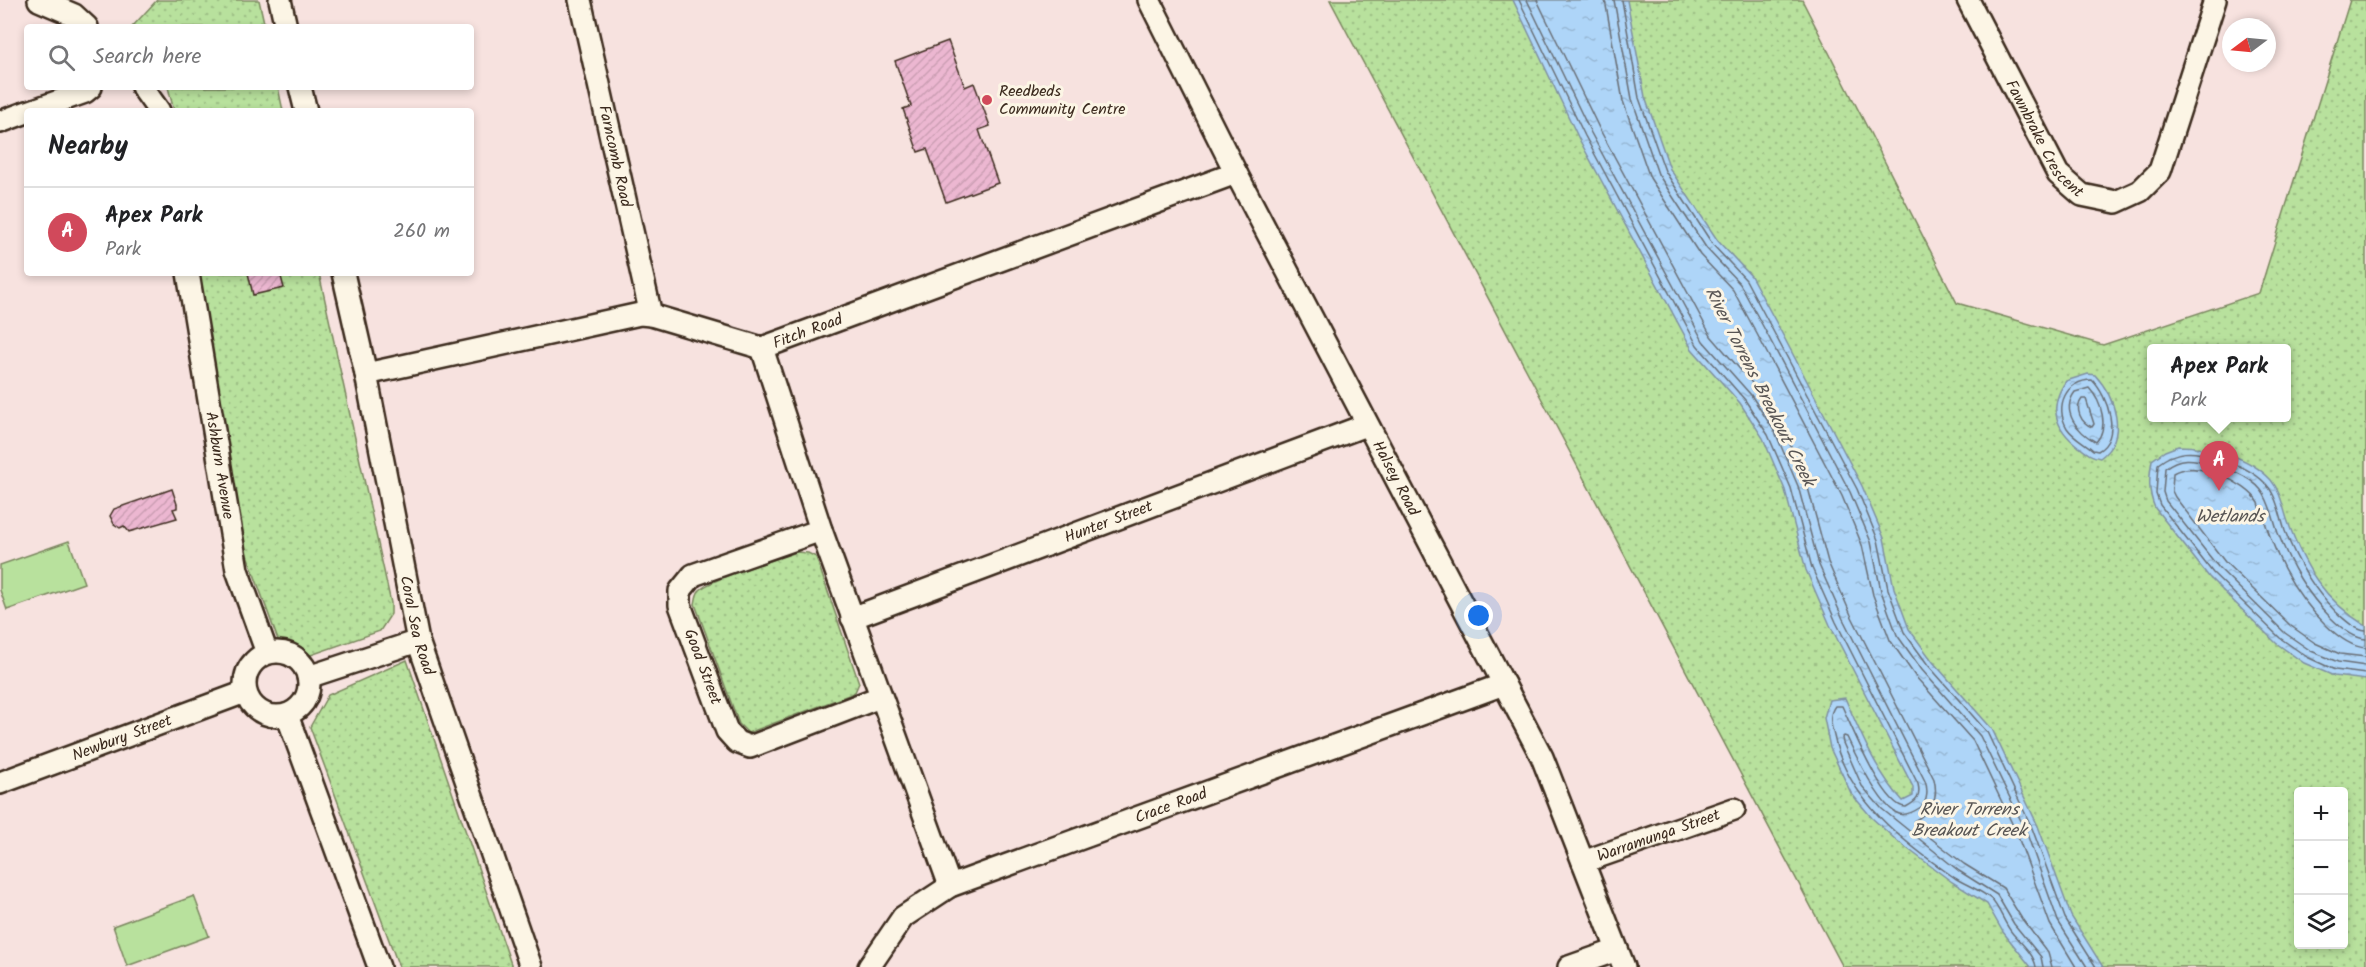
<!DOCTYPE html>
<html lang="en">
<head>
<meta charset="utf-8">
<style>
  body { margin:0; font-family:Kalam,sans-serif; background:#f6f6f6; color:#202124 }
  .controls { position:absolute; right:18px; bottom:18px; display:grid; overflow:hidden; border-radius:6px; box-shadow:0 3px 9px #0003 }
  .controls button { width:54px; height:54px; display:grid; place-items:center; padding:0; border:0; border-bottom:2px solid #e0e0e0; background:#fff; color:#202124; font:30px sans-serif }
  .compass { position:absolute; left:2222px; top:18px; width:54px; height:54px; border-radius:50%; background:#fff; box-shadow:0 3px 9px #0003; rotate:254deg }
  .you { position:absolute; left:1479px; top:616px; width:21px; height:21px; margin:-15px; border:4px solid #fff; border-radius:50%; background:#1a73e8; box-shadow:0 0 0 9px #1a73e833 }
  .badge { display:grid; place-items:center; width:39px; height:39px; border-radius:50%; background:#d1495b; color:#fff; font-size:20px; font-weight:700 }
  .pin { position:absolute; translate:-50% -50px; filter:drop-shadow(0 2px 3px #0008) }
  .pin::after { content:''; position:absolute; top:32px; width:21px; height:18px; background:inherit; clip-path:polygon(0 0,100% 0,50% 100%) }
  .popup { position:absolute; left:2147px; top:344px; width:144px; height:78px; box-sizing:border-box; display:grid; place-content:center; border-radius:6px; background:#fff; filter:drop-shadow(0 2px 4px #0005); font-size:20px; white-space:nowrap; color:#757577 }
  .popup b { font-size:22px; color:#202124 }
  .popup::after { content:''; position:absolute; left:50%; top:100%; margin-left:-12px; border:12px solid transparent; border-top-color:#fff }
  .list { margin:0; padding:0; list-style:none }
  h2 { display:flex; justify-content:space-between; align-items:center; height:78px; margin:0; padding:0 24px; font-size:26px }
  h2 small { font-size:20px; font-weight:400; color:#757577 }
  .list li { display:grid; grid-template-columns:39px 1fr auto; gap:18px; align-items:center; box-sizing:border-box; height:90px; padding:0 24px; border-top:2px solid #e0e0e0 }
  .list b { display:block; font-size:22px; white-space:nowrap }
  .list p { margin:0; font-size:20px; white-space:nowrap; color:#757577 }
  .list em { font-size:20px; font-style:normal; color:#757577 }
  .icon { flex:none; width:33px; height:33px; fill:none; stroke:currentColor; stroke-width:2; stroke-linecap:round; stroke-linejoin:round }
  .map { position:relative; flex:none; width:2366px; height:967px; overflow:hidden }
  .search { position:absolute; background:#fff; box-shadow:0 3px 9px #0003; left:24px; top:24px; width:450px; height:66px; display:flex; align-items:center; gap:15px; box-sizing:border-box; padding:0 21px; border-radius:6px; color:#757577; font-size:22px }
  .panel { position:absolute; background:#fff; box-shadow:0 3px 9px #0003; left:24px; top:108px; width:450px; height:168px; border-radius:6px }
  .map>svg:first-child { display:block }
</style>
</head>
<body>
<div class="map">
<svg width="2366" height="967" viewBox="0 0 2366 967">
  <defs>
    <pattern id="park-dots" width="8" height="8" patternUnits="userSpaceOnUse" patternTransform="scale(1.5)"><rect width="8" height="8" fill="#b8e19d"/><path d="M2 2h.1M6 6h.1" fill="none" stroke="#9fc187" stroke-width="1.8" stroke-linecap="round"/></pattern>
    <pattern id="water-ripples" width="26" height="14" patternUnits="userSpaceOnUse" patternTransform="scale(1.5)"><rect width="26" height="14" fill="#aed5f8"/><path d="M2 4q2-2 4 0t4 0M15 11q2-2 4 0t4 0" fill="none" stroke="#97b7d4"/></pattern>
    <pattern id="building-hatch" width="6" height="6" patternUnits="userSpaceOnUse" patternTransform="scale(1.5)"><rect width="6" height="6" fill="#ecb7d1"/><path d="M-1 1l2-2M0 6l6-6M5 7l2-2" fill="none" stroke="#cb9eb3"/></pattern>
  </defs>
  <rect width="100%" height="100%" fill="#f7e2df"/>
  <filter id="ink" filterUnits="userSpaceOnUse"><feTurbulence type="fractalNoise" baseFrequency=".0167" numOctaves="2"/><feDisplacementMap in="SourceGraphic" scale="12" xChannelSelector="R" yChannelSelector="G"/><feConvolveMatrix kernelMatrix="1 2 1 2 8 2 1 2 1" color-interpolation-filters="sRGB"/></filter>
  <g filter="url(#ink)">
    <g fill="#b8e19d" stroke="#7a865e" stroke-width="1.5">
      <path d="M 69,541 L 84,583 L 7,610 L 0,590 L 0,565 Z"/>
      <path d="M 194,896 L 209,936 L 127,966 L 113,926 Z"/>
    </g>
    <g fill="url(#park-dots)" stroke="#7a865e" stroke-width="1.5" fill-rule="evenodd">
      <path d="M 157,0 L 259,0 L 265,27 L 132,27 Z"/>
      <path d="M 1330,0 L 1802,0 L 1957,303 L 2103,345 L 2259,293 L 2350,0 L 2366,0 L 2366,967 L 1843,967 ZM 2152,348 L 2286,348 L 2286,418 L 2152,418 ZM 2298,792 L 2344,792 L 2344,944 L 2298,944 Z"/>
      <path d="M 168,87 L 278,87 L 283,111 L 174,111 Z"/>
      <path d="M 199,273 L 319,273 L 391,603 L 391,614 L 380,631 L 308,656 L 297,654 L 278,640 L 238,530 Z"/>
      <path d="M 796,552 L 808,553 L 816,557 L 859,683 L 855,692 L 849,695 L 748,733 L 739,724 L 695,604 C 696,600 696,595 699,591 C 709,579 778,559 796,552 Z"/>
      <path d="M 407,660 L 512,967 L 399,967 L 310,727 L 328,695 Z"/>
    </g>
    <g fill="url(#water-ripples)" stroke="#8091a1" stroke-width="1.5">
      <path d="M 1513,0 L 1627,0 L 1645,97 L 1670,169 L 1718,241 L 1751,276 L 1777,324 L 1862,486 L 1884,538 L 1894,588 L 1909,629 L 1933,662 L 1992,729 L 2038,826 L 2071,916 L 2103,967 L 2031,967 L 2003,932 L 1987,904 L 1952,882 L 1896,840 L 1872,818 L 1851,793 L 1830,748 L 1824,718 L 1829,700 L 1845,698 C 1861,734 1876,772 1903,801 L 1913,796 L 1913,787 L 1830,625 L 1806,570 L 1785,490 L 1763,438 L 1740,403 L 1692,349 L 1579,139 Z"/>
      <path d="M 2088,374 L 2095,375 C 2115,397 2129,437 2100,458 C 2090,456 2087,453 2079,447 C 2055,429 2048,407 2066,381 Z"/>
      <path d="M 2178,446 C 2209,446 2249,456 2271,480 C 2281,492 2283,508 2288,522 C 2305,568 2324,600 2366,626 L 2366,680 L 2334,676 L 2304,663 L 2276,643 L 2209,577 L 2155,508 C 2148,492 2149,477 2152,460 L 2165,451 Z"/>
    </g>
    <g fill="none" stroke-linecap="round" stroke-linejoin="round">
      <g stroke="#696e75" stroke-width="1.5">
        <path d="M 1519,0 L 1585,136 L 1697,345 L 1745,400 L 1768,435 L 1791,488 L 1812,568 L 1836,622 L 1918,784 C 1921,797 1917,801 1906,807 C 1884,808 1851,725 1842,706 L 1835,706 C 1828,715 1831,725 1834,736 C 1847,799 1904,843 1955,878 C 1966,885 1981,890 1991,899 C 2000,908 2004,924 2013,934 C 2021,943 2034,954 2036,967"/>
        <path d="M 1527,0 L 1591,133 L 1703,341 L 1751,395 L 1775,432 L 1798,486 L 1819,565 L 1843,619 L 1925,781 C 1928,789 1928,801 1921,807 C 1915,811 1906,816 1899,814 C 1881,809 1855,754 1847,737 L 1844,736 L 1842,738 L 1843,743 L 1862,786 L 1882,809 L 1959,871 L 1997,895 L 2014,924 L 2041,957 L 2043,967"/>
        <path d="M 1537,0 L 1599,128 L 1711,336 L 1758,390 L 1783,428 L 1807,484 L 1828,562 L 1851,615 L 1934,779 C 1939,800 1932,811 1914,821 L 1914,825 L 1964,864 L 2003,888 L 2022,919 L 2048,953 L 2052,967"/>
        <path d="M 1605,0 L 1623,101 L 1650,178 L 1700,255 L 1733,290 L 1757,334 L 1842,496 L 1862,545 L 1873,595 L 1890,640 L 1915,676 L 1973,741 L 2017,834 L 2050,924 L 2076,967"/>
        <path d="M 1614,0 L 1632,99 L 1658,174 L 1707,249 L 1740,284 L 1765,330 L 1850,492 L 1871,542 L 1881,591 L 1897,635 L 1922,670 L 1980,736 L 2026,831 L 2058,921 L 2087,967"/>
        <path d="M 1622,0 L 1639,98 L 1665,171 L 1713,245 L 1746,280 L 1771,327 L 1857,489 L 1878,540 L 1888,589 L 1904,632 L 1928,665 L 1987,732 L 2032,828 L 2065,918 L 2096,967"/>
        <path d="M 2092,380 C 2108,396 2122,437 2098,451 L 2093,450 C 2085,443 2073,437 2067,428 C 2054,406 2066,380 2092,380 Z"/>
        <path d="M 2089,388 C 2102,402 2109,428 2096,442 C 2078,432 2060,412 2075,392 Z"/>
        <path d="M 2082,399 L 2086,399 L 2094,424 L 2092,427 C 2081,423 2074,409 2082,399 Z"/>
        <path d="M 2366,631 C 2355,630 2344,619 2336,612 C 2312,588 2297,562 2285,531 C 2280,516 2277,496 2266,484 C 2253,470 2232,462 2214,457 C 2193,450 2176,450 2158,464 L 2156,494 L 2160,505 L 2213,573 L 2280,638 L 2307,657 L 2335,670 L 2366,674"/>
        <path d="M 2366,639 C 2353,638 2340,627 2331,618 C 2306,593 2291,566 2278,533 C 2273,519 2270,501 2261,490 C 2249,475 2226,468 2209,463 C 2192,458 2179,457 2165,468 L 2163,492 L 2166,501 L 2219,568 L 2285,633 L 2311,651 L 2338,662 L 2366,666"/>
        <path d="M 2366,648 C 2351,647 2336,635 2326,625 C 2290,590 2273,551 2259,503 C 2246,482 2196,459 2173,473 L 2172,491 L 2175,497 L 2225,562 L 2291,626 L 2315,643 L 2340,654 L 2366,657"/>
      </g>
    </g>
    <g fill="url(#building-hatch)" stroke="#3b2a1e" stroke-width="1.5">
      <path d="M 948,41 L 965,87 L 974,83 L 990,126 L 979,130 L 998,183 L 946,202 L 927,149 L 918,152 L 903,109 L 911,106 L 895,61 Z"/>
      <path d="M 248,273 L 280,273 L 284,288 L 253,295 Z"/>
      <path d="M 172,489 L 177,504 L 177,508 L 173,509 L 177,518 L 129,532 L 124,526 L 120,528 L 114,524 L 110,516 L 114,509 Z"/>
    </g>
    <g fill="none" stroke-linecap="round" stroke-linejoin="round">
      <defs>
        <g id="minor">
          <path d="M 39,0 L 74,15 L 87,27"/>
          <path d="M 280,0 L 286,27"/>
          <path id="s1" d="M 580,0 L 651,315"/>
          <path id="s2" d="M 1149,0 L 1236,173 L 1542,757 L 1624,967"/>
          <path id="s3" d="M 1968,0 L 2058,174 L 2082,195 L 2116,202 L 2140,191 L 2160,171 L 2215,0"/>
          <path d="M 142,87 L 159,111"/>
          <path d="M 300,87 L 306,111"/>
          <path d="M 31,111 L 85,92 L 91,87"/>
          <path d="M 0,122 L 27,112"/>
          <path id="s4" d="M 188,273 L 237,570 L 267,653"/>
          <path id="s5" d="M 343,273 L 366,374 L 418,641 L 531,967"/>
          <path d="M 762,348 L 821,530 L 950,886"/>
          <path id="s6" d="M 366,374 L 640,314 L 651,315 L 762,348 L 1236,173"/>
          <path id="s7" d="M 821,530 L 693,575 L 680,591 L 680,605 L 727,731 L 737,742 L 750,747 L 880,697"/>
          <path id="s8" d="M 852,618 L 1366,425"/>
          <circle cx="277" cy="684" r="32"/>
          <path d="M 308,677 L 418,641"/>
          <path d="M 287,715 L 379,967"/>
          <path id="s9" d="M 0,783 L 245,692"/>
          <path id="s10" d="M 1583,862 L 1734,809"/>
          <path id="s11" d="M 869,967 L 903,917 L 950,886 L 1504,684"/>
          <path d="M 1569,967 L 1617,950"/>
        </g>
      </defs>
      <use href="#minor" stroke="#3b2a1e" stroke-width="26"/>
      <use href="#minor" stroke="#fcf5e5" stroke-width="21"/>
    </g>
  </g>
  <circle fill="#d1495b" stroke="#fcf5e5" stroke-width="2" cx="987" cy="100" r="6"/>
  <g text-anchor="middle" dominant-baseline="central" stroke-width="6" stroke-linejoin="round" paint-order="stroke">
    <g font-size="16" fill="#3b2a1e" stroke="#fcf5e5" text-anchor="start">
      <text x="999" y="91">Reedbeds<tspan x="999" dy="18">Community Centre</tspan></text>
    </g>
    <g font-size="16" fill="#3b2a1e" stroke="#fcf5e5">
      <text stroke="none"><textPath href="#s3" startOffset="159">Fawnbrake Crescent</textPath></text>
      <text stroke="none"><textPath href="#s1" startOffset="160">Farncomb Road</textPath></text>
      <text stroke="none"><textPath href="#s6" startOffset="456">Fitch Road</textPath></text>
      <text stroke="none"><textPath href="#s4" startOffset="195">Ashburn Avenue</textPath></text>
      <text stroke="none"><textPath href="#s2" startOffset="538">Halsey Road</textPath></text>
      <text stroke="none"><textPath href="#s8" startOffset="274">Hunter Street</textPath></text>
      <text stroke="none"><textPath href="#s5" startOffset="360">Coral Sea Road</textPath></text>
      <text stroke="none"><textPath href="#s7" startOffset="236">Good Street</textPath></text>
      <text stroke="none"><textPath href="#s9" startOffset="130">Newbury Street</textPath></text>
      <text stroke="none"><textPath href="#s11" startOffset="352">Crace Road</textPath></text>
      <text stroke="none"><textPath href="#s10" startOffset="80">Warramunga Street</textPath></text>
    </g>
    <g font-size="18" font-style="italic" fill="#585554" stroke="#fcf5e5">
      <text transform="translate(1759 387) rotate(63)">River Torrens Breakout Creek</text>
      <text x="2230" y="517">Wetlands</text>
      <text x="1969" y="810">River Torrens<tspan x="1969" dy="21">Breakout Creek</tspan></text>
    </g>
  </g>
</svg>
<div class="controls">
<button>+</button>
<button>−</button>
<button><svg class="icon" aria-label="layers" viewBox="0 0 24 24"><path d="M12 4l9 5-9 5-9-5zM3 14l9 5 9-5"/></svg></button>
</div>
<svg class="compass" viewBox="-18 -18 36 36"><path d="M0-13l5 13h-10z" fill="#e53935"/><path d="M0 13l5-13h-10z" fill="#757577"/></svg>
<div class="you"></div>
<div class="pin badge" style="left:2219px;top:491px">A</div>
<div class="popup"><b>Apex Park</b>Park</div>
<div class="search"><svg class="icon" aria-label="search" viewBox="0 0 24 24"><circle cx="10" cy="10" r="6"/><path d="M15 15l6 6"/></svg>Search here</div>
<section class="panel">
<h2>Nearby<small></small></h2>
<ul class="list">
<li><span class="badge">A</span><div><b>Apex Park</b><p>Park</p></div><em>260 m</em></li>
</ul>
</section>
</div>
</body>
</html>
